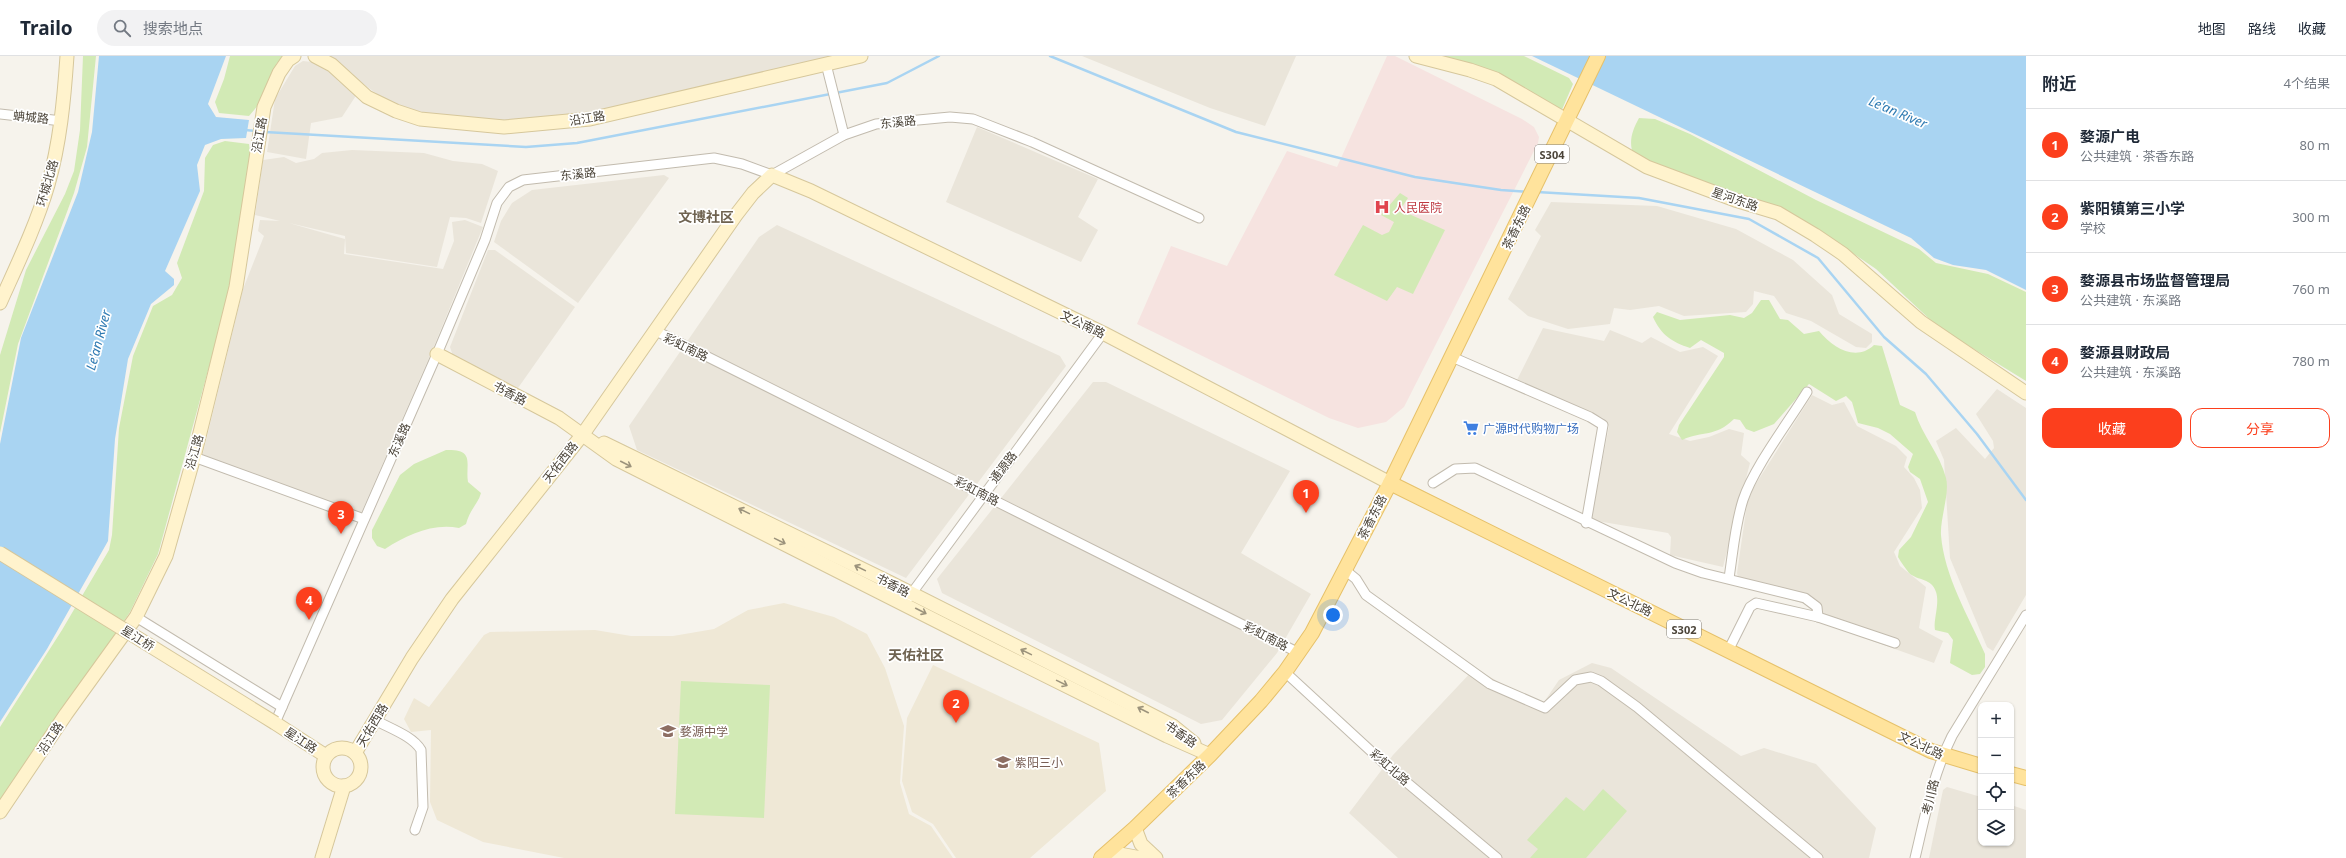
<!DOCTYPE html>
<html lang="zh">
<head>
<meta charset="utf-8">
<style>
  body { margin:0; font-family:"Noto Sans","Noto Sans SC",sans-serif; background:#f2f2f3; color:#1f2937 }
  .controls { position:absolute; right:12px; bottom:12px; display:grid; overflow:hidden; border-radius:8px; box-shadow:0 1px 3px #0004 }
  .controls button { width:36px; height:36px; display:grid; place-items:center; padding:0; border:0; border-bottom:1px solid #e0e1e3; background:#fff; color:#1f2937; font:20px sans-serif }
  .you { position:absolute; left:1333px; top:559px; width:14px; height:14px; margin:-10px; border:3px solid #fff; border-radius:50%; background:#1a73e8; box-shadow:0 0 0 6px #1a73e833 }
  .badge { display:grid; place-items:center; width:26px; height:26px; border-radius:50%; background:#fc3f1d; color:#fff; font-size:13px; font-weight:700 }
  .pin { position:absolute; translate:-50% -33px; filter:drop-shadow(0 1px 2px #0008) }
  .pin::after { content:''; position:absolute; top:21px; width:14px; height:12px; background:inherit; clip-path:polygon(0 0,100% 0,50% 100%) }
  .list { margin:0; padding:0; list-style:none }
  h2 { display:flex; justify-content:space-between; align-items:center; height:52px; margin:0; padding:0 16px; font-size:17px }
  h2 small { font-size:13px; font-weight:400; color:#747a83 }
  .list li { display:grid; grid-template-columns:26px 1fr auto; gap:12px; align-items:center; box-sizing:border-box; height:72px; padding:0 16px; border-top:1px solid #e0e1e3 }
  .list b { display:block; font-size:15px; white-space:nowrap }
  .list p { margin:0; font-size:13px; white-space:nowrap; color:#747a83 }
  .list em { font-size:13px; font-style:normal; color:#747a83 }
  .actions { display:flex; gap:8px; padding:12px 16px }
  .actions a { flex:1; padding:9px 0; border:1px solid #fc3f1d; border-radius:12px; text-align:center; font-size:14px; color:#fc3f1d }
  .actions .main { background:#fc3f1d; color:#fff }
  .icon { flex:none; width:22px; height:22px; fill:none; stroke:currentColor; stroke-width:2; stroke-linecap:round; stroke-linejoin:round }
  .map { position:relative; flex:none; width:2026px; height:802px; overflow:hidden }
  header { display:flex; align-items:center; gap:24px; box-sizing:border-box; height:56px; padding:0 20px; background:#fff; border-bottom:1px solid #e0e1e3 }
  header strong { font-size:19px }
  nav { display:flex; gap:22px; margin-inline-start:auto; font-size:14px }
  .search { width:280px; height:36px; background:#f2f2f3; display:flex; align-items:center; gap:10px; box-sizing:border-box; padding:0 14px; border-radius:22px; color:#747a83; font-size:15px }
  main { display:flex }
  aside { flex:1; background:#fff }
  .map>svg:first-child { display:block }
</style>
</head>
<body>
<header>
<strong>Trailo</strong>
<div class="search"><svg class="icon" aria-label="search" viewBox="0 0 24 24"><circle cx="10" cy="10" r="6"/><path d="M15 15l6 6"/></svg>搜索地点</div>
<nav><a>地图</a><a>路线</a><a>收藏</a></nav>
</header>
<main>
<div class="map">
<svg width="2026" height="802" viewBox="0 0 2026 802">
  <rect width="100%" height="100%" fill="#f6f3ec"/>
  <g fill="#eae5da">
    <path d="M 326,0 L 848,0 L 585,58 L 501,66 L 427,58 L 385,44 Z"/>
    <path d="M 1082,0 L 1296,0 L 1265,70 L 1210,52 Z"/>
    <path d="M 303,5 L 321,7 L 335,16 L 338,25 L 357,38 L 342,61 L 311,67 L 306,103 L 267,96 L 275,43 L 295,10 Z"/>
    <path d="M 977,71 L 1098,123 L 1078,161 L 1098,174 L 1081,206 L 946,146 Z"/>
    <path d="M 352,94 L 424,97 L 453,105 L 482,108 L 498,115 L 481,167 L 466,162 L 450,161 L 437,211 L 346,197 L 345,180 L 289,167 L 345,183 L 344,198 L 443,213 L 454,185 L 452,166 L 465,164 L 483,171 L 432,295 L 361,457 L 202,401 L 243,233 L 264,180 L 258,175 L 260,164 L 280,165 L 255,159 L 263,104 L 284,101 L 296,107 L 314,103 L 322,97 Z"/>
    <path d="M 664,119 L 669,122 L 578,247 L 494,186 L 501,165 L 512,147 L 532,134 Z"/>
    <path d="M 1551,146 L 1657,150 L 1736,173 L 1793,204 L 1832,239 L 1839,258 L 1872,278 L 1872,286 L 1866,292 L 1856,291 L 1811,265 L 1786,257 L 1774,240 L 1754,235 L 1753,248 L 1746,256 L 1684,260 L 1659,250 L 1630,254 L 1614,252 L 1610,268 L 1568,273 L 1528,260 L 1508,243 L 1541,180 L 1535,174 Z"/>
    <path d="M 777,169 L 1060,300 L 1066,310 L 906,522 L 637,394 L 629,370 L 759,181 Z"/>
    <path d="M 488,194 L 495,194 L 575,251 L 518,332 L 453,300 L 450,291 Z"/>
    <path d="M 1543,272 L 1604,285 L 1610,274 L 1642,287 L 1651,281 L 1680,296 L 1703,291 L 1718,300 L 1669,378 L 1690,385 L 1709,381 L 1729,373 L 1744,377 L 1741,399 L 1750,407 L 1723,511 L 1670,499 L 1671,481 L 1668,477 L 1591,464 L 1609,370 L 1603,362 L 1517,324 Z"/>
    <path d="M 1093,326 L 1106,326 L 1290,415 L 1241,497 L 1311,538 L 1277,597 L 1222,664 L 1201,668 L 942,537 L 937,523 Z"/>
    <path d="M 1997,333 L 2026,352 L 2026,539 L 1993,595 L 1987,591 L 1950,502 L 1944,404 L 1936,385 L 1956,372 L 1985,403 L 1994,392 L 1993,385 L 1976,358 Z"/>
    <path d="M 1812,339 L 1832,349 L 1844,346 L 1857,370 L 1896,390 L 1907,401 L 1904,411 L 1914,422 L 1920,434 L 1922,452 L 1894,496 L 1900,510 L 1926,531 L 1919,572 L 1943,585 L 1934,607 L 1828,569 L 1805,548 L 1740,529 L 1737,517 L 1747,448 L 1752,434 Z"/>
    <path d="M 1592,607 L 1611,612 L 1741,700 L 1764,692 L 1816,708 L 1876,772 L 1869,802 L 1398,802 L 1349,757 L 1393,699 L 1475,612 L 1502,628 L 1544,646 L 1559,624 Z"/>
    <path d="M 1947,731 L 1981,741 L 1981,787 L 2011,787 L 2011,749 L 2026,754 L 2026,802 L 1929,802 L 1943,734 Z"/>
  </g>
  <g fill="#efe8d6">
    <path d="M 784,547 L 834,561 L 867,578 L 885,612 L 904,670 L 900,727 L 909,758 L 931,770 L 953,802 L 564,802 L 483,786 L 437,764 L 430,746 L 431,674 L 411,676 L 404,663 L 414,642 L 429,651 L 484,579 L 490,576 L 595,574 L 631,580 L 673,580 L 714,573 L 748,554 Z"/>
    <path d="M 933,609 L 1099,687 L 1106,735 L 1030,802 L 956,802 L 933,768 L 912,756 L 902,725 L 907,662 Z"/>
  </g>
  <path fill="#f6e3e0" d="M 1387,0 L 1395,0 L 1522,63 L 1534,71 L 1539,81 L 1538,87 L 1404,351 L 1386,366 L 1358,372 L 1329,362 L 1137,268 L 1171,190 L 1227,210 L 1287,95 L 1337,111 Z"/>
  <g fill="#d2eab5">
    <path d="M 83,0 L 96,0 L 87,91 L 74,137 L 18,288 L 0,377 L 0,299 L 26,214 L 65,138 L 74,115 L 80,74 Z"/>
    <path d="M 230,0 L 285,0 L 277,7 L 260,47 L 249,60 L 219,57 L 215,46 L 224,23 Z"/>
    <path d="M 1408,0 L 1524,0 L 1569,22 L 1573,28 L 1561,56 L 1479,22 Z"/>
    <path d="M 1639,62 L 1655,63 L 1690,78 L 1816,144 L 1919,193 L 1936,207 L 1988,218 L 2026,236 L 2026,325 L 1938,271 L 1876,213 L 1832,183 L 1784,155 L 1634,101 C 1628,86 1632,75 1639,62 Z"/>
    <path d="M 225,85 L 249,88 L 250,96 L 231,230 L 158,498 L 130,556 L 0,747 L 0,671 L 62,574 L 109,494 L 112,479 L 119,372 L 133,300 L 153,250 L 172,239 L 182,222 L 177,207 L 204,135 L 205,102 L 213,89 Z"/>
    <path d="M 1400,137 L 1408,142 L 1400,154 L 1445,174 L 1413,238 L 1397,231 L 1387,245 L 1334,219 L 1363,169 L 1382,179 L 1389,176 L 1394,166 L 1381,159 Z"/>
    <path d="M 1761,244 L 1769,244 L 1780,263 L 1788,264 L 1804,278 L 1819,275 C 1833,292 1856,306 1874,289 L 1882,290 L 1900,349 L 1915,356 C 1922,379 1940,398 1946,422 C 1950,437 1940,462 1941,479 C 1944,520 1969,561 1985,598 L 1985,611 L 1980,618 L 1972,619 L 1950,607 L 1953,584 L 1948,577 L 1935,574 C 1933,564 1940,548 1936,536 C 1932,522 1918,525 1909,517 C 1905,512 1901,506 1898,501 L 1899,494 L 1911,481 L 1928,446 L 1920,423 L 1910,416 L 1908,411 L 1913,398 L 1890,378 L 1878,372 L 1858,367 L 1852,346 L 1846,340 L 1836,345 L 1809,328 L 1774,368 L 1754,376 L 1746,373 L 1740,364 L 1734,363 C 1714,382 1704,374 1682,384 L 1677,376 L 1679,369 L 1724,301 L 1724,297 L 1701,284 L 1690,292 C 1672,286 1661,279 1653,261 L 1657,256 L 1680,264 L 1730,259 L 1744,262 L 1752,257 Z"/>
    <path d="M 446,394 C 476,393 465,408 468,426 L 481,437 C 478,448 470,453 466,468 L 459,472 C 432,467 407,479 385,493 L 377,490 L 372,482 L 372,474 L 400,419 L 414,408 Z"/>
    <path d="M 681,625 L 770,629 L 764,762 L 675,758 Z"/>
    <path d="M 1603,733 L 1627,755 L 1586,802 L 1530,802 L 1538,793 L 1527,784 L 1566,741 L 1584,755 Z"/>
  </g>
  <g fill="#a9d4f2">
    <path d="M 99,0 L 226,0 L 208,48 L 216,61 L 249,64 L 246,82 L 221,83 L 205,89 L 197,109 L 200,135 L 165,215 L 174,223 L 174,229 L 151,248 L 128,303 L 115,383 L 108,485 L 47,593 L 0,666 L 0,388 L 21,282 L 78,136 L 92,76 Z"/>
    <path d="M 1532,0 L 2026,0 L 2026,234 L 1986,214 L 1953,209 L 1934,202 L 1911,182 Z"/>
  </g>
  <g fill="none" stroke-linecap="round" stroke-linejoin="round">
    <g stroke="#a9d4f2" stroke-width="2.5">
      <path d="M 1050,0 L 1236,76 L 1415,121 L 1501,134 L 1528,136"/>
      <path d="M 245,74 L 256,75"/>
      <path d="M 265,76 L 526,91 L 577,87 L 887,27 L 939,0"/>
      <path d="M 1537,136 L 1639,142 L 1749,163 L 1818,202 L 1884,281 L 1926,318 L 1977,378 L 2026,444"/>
    </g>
    <defs>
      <g id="street">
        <path d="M 826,8 L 844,79"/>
        <path d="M 0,58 L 62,65"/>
        <path d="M 654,274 L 1299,597"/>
        <path d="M 1452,301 L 1590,361 L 1603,369 L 1586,467"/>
        <path d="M 194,401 L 364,463"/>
        <path d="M 1433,427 L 1455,413 L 1475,412 L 1675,507 L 1703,517 L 1805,542 L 1817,551 L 1818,561"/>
        <path d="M 1345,514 L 1356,523 L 1366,539 L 1490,628 L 1545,652 L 1575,624 L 1591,621 L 1601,625 L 1637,651 L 1818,802"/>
        <path d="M 1729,522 C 1733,496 1735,469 1743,444 C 1754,411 1788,367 1807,336"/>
        <path d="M 909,541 L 1103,277"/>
        <path d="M 136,561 L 282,651"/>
        <path d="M 1728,595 L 1750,551 L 1756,547 L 1818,561 L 1895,587"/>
        <path d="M 1285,616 L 1386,709 L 1497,802"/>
        <path d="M 375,664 C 389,672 413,680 421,694 L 423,751 L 415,774"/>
        <path d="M 275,667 L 437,298 L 485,184 L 497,147 L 509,131 L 523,124 L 714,102 L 742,108 L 772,119 L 844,79 L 876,68 L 950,61 L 973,63 L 1032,86 L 1199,162"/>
        <path d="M 1915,802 C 1925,760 1933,718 1952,680 L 2026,559"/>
      </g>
      <g id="secondary">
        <path d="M 315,0 L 332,9 L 367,41 L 396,55 L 420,63 L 504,71 L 590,63 L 861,0"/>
        <path d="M 1416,0 L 1470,14 L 1496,23 L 1647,111 L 1735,144 L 1778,157 L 1815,179 L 1843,198 L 1921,266 L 2026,337"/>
        <path d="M 0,247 C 17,209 36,170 48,129 C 60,87 64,44 67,0"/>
        <path d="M 437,298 L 559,362 L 616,403 L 988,591 L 1167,680 L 1210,699"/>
        <path d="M 604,387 L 891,527 L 1105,635 L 1173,670 L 1194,687"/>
        <path d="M 275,667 L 326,700"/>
        <circle cx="342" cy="711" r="19"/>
        <path d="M 355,697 L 412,602 L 452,543 L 583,378 L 736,159 L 753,137 L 772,119 L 811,135 L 1103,277 L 1390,427"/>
        <path d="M 0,756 L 66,658 L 136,561 L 166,500 L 194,401 L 236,231 L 264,51 L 279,17 L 288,4 L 294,0"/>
        <path d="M 1135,772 L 1141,788 L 1156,802"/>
        <path d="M 1109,796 L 1141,802"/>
        <path d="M 322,802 L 344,730"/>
      </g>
      <g id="primary">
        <path d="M 1390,427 L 1931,695 L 1981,710"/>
        <path d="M 2011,718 L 2026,722"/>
        <path d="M 1101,802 L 1135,772 L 1210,699 L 1261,645 L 1285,616 L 1312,577 L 1390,427 L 1598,0"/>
      </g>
    </defs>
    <use href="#street" stroke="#c2bbae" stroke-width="11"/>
    <use href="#secondary" stroke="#d6c79b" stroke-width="15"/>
    <use href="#primary" stroke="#e6c16a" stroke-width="16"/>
    <use href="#street" stroke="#fff" stroke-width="9"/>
    <use href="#secondary" stroke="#fff3cd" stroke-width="13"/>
    <use href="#primary" stroke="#ffe39c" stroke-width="14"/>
    <defs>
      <path id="secondary-bridge" d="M 0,497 L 275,667"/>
    </defs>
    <use href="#secondary-bridge" stroke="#d6c79b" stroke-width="15" stroke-linecap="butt"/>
    <use href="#secondary-bridge" stroke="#fff3cd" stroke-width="13"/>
  </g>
  <defs><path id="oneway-shaft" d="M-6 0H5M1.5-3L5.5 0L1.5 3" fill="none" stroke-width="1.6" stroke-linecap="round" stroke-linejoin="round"/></defs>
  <g stroke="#9c937c">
    <use href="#oneway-shaft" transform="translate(626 408) rotate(27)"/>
    <use href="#oneway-shaft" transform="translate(744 455) rotate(-154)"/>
    <use href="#oneway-shaft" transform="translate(780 485) rotate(26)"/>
    <use href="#oneway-shaft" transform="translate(860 512) rotate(-154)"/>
    <use href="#oneway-shaft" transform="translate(921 555) rotate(27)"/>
    <use href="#oneway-shaft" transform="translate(1026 596) rotate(-154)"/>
    <use href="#oneway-shaft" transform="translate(1062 627) rotate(26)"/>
    <use href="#oneway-shaft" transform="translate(1143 654) rotate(-153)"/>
  </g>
  <defs>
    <symbol id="hospital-bare" viewBox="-9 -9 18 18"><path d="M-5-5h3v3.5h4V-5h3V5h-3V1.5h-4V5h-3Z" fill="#e0444e" stroke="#fff" stroke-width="2.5" paint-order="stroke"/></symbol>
    <symbol id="supermarket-bare" viewBox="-9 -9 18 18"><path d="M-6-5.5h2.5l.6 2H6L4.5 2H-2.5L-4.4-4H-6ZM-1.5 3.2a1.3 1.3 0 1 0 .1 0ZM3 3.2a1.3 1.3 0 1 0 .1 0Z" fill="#3f7fe0" stroke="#fff" stroke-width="2.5" paint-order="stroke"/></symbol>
    <symbol id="school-bare" viewBox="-9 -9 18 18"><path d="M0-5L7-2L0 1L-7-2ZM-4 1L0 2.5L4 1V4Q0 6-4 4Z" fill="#8d6e63" stroke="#fff" stroke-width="2.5" paint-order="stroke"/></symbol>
  </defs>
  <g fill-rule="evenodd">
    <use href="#hospital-bare" x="1371" y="140" width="22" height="22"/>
    <use href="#supermarket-bare" x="1460" y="361" width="22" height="22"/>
    <use href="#school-bare" x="657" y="664" width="22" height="22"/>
    <use href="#school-bare" x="992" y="695" width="22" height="22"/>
  </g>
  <g text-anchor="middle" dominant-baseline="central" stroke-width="3.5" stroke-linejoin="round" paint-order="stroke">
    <g fill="#fff" stroke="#817c74" stroke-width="1">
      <rect x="1535" y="89" width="34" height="18" rx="3"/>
      <rect x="1667" y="564" width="34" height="18" rx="3"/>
    </g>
    <g font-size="11" font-weight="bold" fill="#4b4439">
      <text x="1552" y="98">S304</text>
      <text x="1684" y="573">S302</text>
    </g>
    <g font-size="12" fill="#4b4439" stroke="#fff">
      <text transform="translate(31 61) rotate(6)">蚺城路</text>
      <text transform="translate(587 62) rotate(-9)">沿江路</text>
      <text transform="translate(898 66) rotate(-6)">东溪路</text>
      <text transform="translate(259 79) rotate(-80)">沿江路</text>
      <text transform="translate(578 118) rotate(-6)">东溪路</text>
      <text transform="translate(47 127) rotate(-74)">环城北路</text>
      <text transform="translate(1735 143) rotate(19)">星河东路</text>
      <text transform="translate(1516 171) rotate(-64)">茶香东路</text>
      <text transform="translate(1083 268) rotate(26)">文公南路</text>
      <text transform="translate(686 291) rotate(26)">彩虹南路</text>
      <text transform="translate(510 337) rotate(28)">书香路</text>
      <text transform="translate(399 384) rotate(-66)">东溪路</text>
      <text transform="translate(194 396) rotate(-74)">沿江路</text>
      <text transform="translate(560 406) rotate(-52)">天佑西路</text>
      <text transform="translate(1003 411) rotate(-53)">通源路</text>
      <text transform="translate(977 435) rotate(27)">彩虹南路</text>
      <text transform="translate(1372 461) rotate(-63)">茶香东路</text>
      <text transform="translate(893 529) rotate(27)">书香路</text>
      <text transform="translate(1630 546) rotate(26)">文公北路</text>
      <text transform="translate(1266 580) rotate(27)">彩虹南路</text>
      <text transform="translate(138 582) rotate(32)">星江桥</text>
      <text transform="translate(372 669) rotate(-59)">天佑西路</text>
      <text transform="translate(1181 678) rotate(35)">书香路</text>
      <text transform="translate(50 682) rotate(-56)">沿江路</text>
      <text transform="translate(301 684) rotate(33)">星江路</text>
      <text transform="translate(1921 689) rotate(25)">文公北路</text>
      <text transform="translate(1390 711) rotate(41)">彩虹北路</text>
      <text transform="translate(1186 723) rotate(-44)">茶香东路</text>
      <text transform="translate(1930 741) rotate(-76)">考川路</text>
    </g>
    <g font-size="12" fill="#be3a42" stroke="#fff" text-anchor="start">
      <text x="1394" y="151">人民医院</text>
    </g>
    <g font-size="12" fill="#366cbe" stroke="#fff" text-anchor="start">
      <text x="1483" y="372">广源时代购物广场</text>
    </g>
    <g font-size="12" fill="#785e54" stroke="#fff" text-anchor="start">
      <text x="680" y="675">婺源中学</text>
      <text x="1015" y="706">紫阳三小</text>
    </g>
    <g font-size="13" font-style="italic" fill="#2e7ab2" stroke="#fff">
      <text transform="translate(1898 56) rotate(23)">Le'an River</text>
      <text transform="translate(98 284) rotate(-75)">Le'an River</text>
    </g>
    <g font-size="14" font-weight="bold" fill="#6e6250" stroke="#fff">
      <text x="706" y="160">文博社区</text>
      <text x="916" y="598">天佑社区</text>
    </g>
  </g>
</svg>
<div class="controls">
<button>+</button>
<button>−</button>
<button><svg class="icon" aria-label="locate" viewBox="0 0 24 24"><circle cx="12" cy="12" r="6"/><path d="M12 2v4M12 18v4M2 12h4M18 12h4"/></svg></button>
<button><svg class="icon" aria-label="layers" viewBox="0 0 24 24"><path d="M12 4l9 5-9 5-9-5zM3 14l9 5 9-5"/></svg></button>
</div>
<div class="you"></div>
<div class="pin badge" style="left:1306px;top:457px">1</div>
<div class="pin badge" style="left:956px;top:667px">2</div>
<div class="pin badge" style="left:341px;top:478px">3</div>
<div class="pin badge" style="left:309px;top:564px">4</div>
</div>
<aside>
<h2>附近<small>4个结果</small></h2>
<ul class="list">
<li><span class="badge">1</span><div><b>婺源广电</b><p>公共建筑 · 茶香东路</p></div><em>80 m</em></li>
<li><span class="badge">2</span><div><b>紫阳镇第三小学</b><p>学校</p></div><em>300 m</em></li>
<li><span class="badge">3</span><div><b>婺源县市场监督管理局</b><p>公共建筑 · 东溪路</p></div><em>760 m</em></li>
<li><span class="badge">4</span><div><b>婺源县财政局</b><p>公共建筑 · 东溪路</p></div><em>780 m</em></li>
</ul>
<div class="actions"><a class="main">收藏</a><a>分享</a></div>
</aside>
</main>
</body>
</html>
